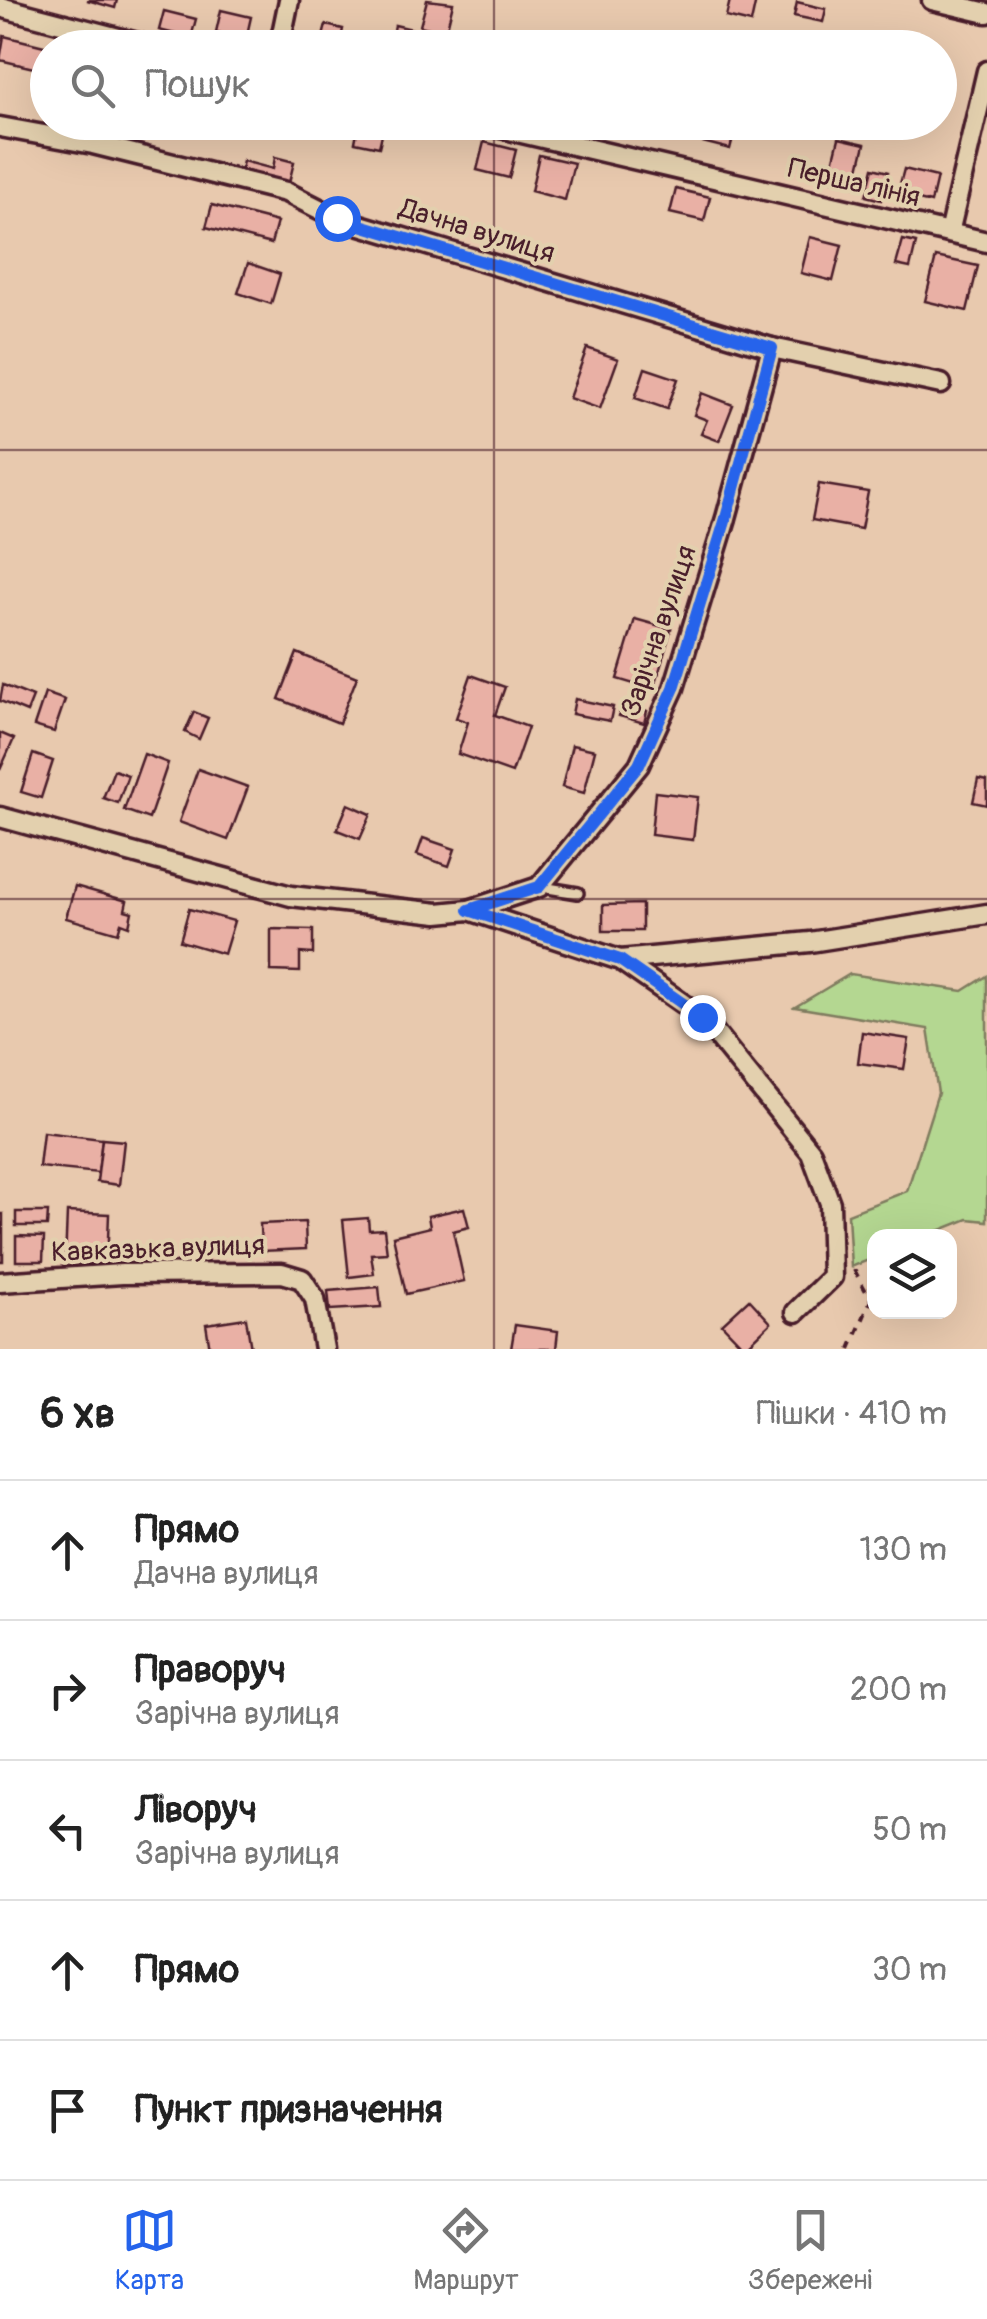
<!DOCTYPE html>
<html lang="uk">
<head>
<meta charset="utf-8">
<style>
  body { margin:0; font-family:Pangolin,sans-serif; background:#f2f2f2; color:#222 }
  .controls { position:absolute; right:30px; bottom:30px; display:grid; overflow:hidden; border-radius:20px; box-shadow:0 10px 40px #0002 }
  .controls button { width:90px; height:90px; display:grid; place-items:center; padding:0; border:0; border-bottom:2px solid #e0e0e0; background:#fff; color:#222; font:50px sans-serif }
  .stop { position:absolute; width:30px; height:30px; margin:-22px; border:8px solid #2563eb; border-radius:50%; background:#fff }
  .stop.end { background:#2563eb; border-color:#fff; box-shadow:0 2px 10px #0008 }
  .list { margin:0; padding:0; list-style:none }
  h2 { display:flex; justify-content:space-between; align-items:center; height:130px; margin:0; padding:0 40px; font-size:42px }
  h2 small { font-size:32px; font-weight:400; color:#767676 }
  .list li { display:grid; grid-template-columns:65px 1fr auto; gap:30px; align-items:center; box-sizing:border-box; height:140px; padding:0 40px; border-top:2px solid #e0e0e0 }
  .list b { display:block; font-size:38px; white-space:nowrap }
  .list p { margin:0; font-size:32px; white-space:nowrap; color:#767676 }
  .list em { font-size:32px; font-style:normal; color:#767676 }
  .icon { flex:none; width:55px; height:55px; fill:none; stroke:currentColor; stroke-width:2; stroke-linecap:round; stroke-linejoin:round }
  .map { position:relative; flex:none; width:987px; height:1349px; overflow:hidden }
  .search { position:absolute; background:#fff; box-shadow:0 10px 40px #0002; left:30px; right:30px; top:30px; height:110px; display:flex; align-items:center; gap:25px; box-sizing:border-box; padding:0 35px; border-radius:55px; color:#767676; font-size:38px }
  .sheet { height:830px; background:#fff }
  nav { display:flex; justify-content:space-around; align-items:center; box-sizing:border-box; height:140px; border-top:2px solid #e0e0e0; background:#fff; font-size:28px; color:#767676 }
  nav a { display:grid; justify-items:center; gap:5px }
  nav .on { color:#2563eb }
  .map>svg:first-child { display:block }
</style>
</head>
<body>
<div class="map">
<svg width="987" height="1349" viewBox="0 0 987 1349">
  <rect width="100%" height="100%" fill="#e8c9ae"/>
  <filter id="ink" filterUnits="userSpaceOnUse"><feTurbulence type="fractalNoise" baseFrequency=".01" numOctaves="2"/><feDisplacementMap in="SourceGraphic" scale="20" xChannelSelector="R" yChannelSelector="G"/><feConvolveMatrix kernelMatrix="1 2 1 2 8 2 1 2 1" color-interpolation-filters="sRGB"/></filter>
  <g filter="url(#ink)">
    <path fill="#b4d791" stroke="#7f7b5e" stroke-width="2.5" d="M 850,974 L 963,991 L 987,976 L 987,1221 L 968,1219 L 926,1236 L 874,1236 L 874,1258 L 851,1267 L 848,1214 L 907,1191 L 938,1093 L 928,1029 L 795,1007 Z"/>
    <g fill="#e9b0a5" stroke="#4a1f2b" stroke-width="2.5">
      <path d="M 87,0 L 117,0 L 115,8 Z"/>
      <path d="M 427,0 L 453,3 L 446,32 L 420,26 Z"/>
      <path d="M 730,0 L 756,0 L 751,23 L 726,17 Z"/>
      <path d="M 797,2 L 826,9 L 823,22 L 794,16 Z"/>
      <path d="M 221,10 L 251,17 L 246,39 L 216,32 Z"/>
      <path d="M 164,11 L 196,19 L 191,38 L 159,30 Z"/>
      <path d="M 326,25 L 343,29 L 339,48 L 320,48 Z"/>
      <path d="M 395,25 L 416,30 L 412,48 L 390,48 Z"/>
      <path d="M 4,36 L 48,47 L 42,70 L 0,60 Z"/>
      <path d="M 294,38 L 306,41 L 304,48 L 292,48 Z"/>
      <path d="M 267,122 L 291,122 L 289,133 L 265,127 Z"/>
      <path d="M 359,122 L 385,122 L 379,147 L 355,142 Z"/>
      <path d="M 638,122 L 662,122 L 659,136 L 636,130 Z"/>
      <path d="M 695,122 L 737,122 L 730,149 L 691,139 Z"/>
      <path d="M 839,138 L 865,144 L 855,186 L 829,179 Z"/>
      <path d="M 484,142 L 516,150 L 509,178 L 477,170 Z"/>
      <path d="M 539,155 L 574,163 L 565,200 L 531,191 Z"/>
      <path d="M 275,157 L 294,162 L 287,191 L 239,179 L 243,161 L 273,169 Z"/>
      <path d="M 873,168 L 888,172 L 881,200 L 866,196 Z"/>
      <path d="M 904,169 L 937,177 L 931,203 L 897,195 Z"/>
      <path d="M 676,189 L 710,197 L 704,221 L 670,213 Z"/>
      <path d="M 212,205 L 277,222 L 271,244 L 206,227 Z"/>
      <path d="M 810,237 L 842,245 L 833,281 L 801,273 Z"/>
      <path d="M 903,240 L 916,243 L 910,268 L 896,265 Z"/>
      <path d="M 936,257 L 978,266 L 967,311 L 925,301 Z"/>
      <path d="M 248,263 L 280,274 L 271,304 L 238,293 Z"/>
      <path d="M 587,348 L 618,359 L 600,409 L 569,398 Z"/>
      <path d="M 645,368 L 678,379 L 667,409 L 635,398 Z"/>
      <path d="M 702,393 L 733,405 L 719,441 L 701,434 L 707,420 L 694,415 Z"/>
      <path d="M 819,484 L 868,492 L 861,529 L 812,520 Z"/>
      <path d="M 635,619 L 671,629 L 654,690 L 617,679 Z"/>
      <path d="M 297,653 L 357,677 L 339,723 L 279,699 Z"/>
      <path d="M 471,675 L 505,687 L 495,715 L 528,727 L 512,773 L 458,754 L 468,722 L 456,718 Z"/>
      <path d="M 3,685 L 33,697 L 27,712 L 0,701 Z"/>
      <path d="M 45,693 L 65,700 L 54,732 L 34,726 Z"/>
      <path d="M 575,699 L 613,707 L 610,721 L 572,714 Z"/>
      <path d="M 622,705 L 647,711 L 644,723 L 619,716 Z"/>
      <path d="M 194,712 L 208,718 L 199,739 L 185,732 Z"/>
      <path d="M 0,733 L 14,739 L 0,770 Z"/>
      <path d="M 572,745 L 595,750 L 584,793 L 562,787 Z"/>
      <path d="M 33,754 L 53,761 L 41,798 L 21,792 Z"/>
      <path d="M 144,754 L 168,763 L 149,819 L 124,810 Z"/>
      <path d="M 198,769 L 248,787 L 228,840 L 179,822 Z"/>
      <path d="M 114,770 L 128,775 L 118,803 L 103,798 Z"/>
      <path d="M 978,779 L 987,781 L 987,805 L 973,802 Z"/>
      <path d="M 655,792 L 698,797 L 693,840 L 651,835 Z"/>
      <path d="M 348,804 L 371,814 L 360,839 L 337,830 Z"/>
      <path d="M 423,838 L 455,849 L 449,866 L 417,855 Z"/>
      <path d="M 75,886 L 127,901 L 125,910 L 132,912 L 129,926 L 121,923 L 118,933 L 66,918 Z"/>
      <path d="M 642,904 L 642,931 L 603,931 L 603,905 Z"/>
      <path d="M 189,909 L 234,921 L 224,954 L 180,941 Z"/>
      <path d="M 271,929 L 313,930 L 313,954 L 300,953 L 300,972 L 271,971 Z"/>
      <path d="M 862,1032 L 909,1039 L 904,1069 L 858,1063 Z"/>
      <path d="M 43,1132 L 102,1139 L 98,1173 L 39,1167 Z"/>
      <path d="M 102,1139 L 124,1141 L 119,1185 L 97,1182 Z"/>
      <path d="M 464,1208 L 469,1227 L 453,1231 L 464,1281 L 406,1294 L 393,1236 L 430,1227 L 428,1216 Z"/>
      <path d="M 16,1212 L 48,1212 L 47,1226 L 16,1226 Z"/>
      <path d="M 67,1212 L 109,1214 L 107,1264 L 65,1263 Z"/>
      <rect x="0" y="1214" width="3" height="47"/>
      <path d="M 368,1218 L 369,1230 L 384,1229 L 387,1253 L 371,1254 L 374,1274 L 349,1277 L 343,1220 Z"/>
      <path d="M 305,1222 L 306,1249 L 261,1251 L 260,1224 Z"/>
      <path d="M 16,1236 L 44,1237 L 43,1261 L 16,1261 Z"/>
      <path d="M 379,1287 L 381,1307 L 330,1310 L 328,1291 Z"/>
      <path d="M 749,1299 L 771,1323 L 745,1348 L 722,1324 Z"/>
      <path d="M 246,1318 L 251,1349 L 210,1349 L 206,1324 Z"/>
      <path d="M 515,1325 L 558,1331 L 556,1349 L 511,1349 Z"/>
    </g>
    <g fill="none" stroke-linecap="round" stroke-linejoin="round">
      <defs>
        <path id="lane" d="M 542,887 L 578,893"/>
        <g id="street">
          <path d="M 932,0 L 987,13"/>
          <path d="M 0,7 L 157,48"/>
          <path d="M 279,48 L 289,0"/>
          <path d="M 475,122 L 987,242"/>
          <path d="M 0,127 L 93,144 L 286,192 L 337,218 L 772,348 L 941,384"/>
          <path d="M 949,233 L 987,71"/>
          <path d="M 0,817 L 291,896 L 438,913 L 469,910 L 620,960 L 810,942 L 987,914"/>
          <path d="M 469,910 L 539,887 L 639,765 L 674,688 L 726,518 L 772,348"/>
          <path d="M 620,960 L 702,1017 L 811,1152 L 830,1203 L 832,1277 L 796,1312"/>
          <path d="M 0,1282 L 122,1274 L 282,1273 L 302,1279 L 315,1299 L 324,1349"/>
        </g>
      </defs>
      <use href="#lane" stroke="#4a1f2b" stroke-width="16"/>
      <use href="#street" stroke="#4a1f2b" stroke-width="25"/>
      <path stroke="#4a1f2b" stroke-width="4" stroke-dasharray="8 8" stroke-linecap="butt" d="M 850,1349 L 871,1300 L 853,1268"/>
      <use href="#lane" stroke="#e3d0ae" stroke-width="9"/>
      <use href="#street" stroke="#e3d0ae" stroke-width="18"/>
    </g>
  </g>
  <g fill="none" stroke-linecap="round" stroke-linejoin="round" filter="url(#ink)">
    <path stroke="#2563eb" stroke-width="12" d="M 337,218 L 772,348 L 726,518 L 674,688 L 639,765 L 539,887 L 469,910 L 620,960 L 702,1017"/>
  </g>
  <path fill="none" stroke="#4a1f2b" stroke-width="2.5" stroke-opacity="0.55" d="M 494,0 L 494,48M 494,122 L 494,1349M 0,450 L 987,450M 0,899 L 987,899"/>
  <g text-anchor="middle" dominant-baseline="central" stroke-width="8" stroke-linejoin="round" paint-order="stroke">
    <g font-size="28" fill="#4a1f2b" stroke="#e3d0ae">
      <text transform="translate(854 183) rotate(13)">Перша лінія</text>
      <text transform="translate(477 231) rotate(17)">Дачна вулиця</text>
      <text transform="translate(659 631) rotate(-71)">Зарічна вулиця</text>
      <text transform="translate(158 1249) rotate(-2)">Кавказька вулиця</text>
    </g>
  </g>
</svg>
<div class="controls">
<button><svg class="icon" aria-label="layers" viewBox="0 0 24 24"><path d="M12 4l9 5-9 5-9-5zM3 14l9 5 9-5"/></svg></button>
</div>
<div class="stop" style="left:337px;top:218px"></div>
<div class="stop end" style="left:702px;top:1017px"></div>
<div class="search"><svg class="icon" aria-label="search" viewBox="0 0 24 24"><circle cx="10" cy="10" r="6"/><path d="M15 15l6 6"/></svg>Пошук</div>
</div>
<section class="sheet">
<h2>6 хв<small>Пішки · 410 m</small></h2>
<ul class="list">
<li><svg class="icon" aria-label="ahead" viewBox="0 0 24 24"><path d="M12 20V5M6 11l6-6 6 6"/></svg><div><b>Прямо</b><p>Дачна вулиця</p></div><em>130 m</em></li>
<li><svg class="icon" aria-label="right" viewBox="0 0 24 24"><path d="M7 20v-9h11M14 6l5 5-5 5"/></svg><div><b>Праворуч</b><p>Зарічна вулиця</p></div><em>200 m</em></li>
<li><svg class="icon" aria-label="left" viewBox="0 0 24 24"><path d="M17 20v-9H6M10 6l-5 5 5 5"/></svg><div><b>Ліворуч</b><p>Зарічна вулиця</p></div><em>50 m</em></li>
<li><svg class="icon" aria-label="ahead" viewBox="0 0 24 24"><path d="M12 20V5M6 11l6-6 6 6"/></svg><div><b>Прямо</b></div><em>30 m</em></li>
<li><svg class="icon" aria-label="arrive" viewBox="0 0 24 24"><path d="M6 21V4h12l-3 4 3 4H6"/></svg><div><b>Пункт призначення</b></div></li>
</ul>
</section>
<nav>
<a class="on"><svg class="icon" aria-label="map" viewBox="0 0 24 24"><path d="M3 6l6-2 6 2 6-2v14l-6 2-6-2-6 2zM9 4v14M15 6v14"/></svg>Карта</a>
<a><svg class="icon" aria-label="directions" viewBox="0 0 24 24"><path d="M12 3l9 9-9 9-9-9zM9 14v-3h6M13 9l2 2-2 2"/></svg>Маршрут</a>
<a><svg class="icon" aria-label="saved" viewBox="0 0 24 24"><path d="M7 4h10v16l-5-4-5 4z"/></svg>Збережені</a>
</nav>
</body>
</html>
